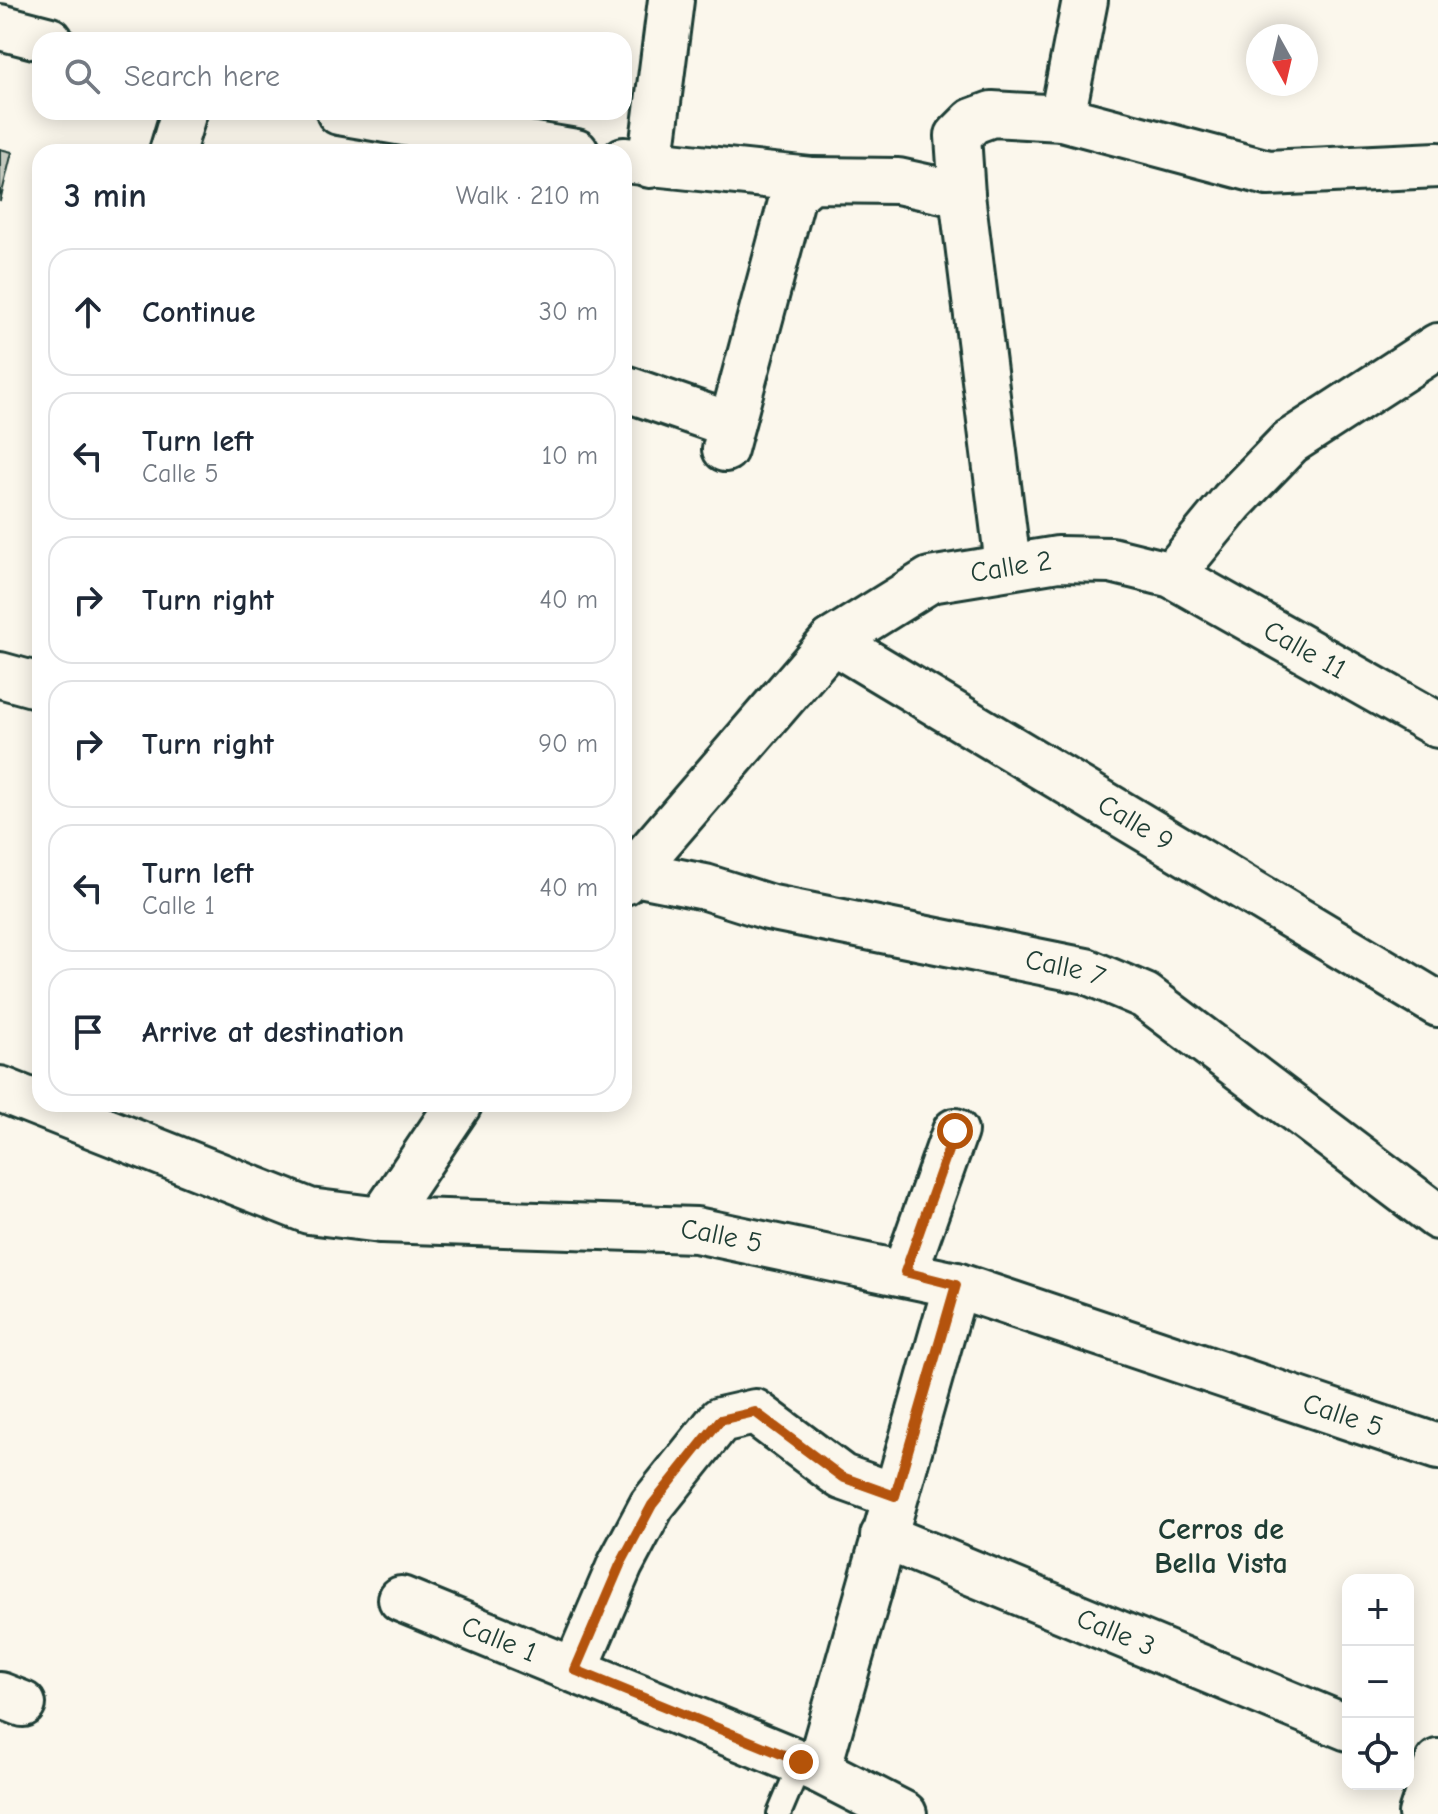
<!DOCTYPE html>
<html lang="en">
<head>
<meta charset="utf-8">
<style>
  body { margin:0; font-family:"Comic Neue",sans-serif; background:#f6f6f7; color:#1f2937 }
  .controls { position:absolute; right:24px; bottom:24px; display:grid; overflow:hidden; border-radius:16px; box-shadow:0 4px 20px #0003 }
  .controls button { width:72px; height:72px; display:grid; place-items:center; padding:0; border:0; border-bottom:2px solid #e0e1e3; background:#fff; color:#1f2937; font:40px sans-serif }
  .compass { position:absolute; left:1246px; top:24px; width:72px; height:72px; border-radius:50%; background:#fff; box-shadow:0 4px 20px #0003; rotate:172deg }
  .stop { position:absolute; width:24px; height:24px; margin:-18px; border:6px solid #b45309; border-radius:50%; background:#fff }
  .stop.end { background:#b45309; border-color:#fff; box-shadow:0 2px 8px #0008 }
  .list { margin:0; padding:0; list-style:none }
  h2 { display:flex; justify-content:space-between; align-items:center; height:104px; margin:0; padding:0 32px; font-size:34px }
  h2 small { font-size:26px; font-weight:400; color:#747a83 }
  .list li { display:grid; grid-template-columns:52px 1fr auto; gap:24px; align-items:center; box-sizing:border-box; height:128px; margin:0 16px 16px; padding:0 16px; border:2px solid #e0e1e3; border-radius:24px }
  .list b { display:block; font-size:30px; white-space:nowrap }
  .list p { margin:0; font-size:26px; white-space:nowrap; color:#747a83 }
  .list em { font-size:26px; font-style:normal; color:#747a83 }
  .icon { flex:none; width:44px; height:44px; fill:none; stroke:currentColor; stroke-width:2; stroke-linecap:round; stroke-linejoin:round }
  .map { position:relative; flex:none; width:1438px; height:1814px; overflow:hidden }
  .search { position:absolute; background:#fff; box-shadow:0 4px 20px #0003; left:32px; top:32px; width:600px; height:88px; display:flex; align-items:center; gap:20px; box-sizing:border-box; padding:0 28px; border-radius:24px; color:#747a83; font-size:30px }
  .panel { position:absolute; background:#fff; box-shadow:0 4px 20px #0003; left:32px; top:144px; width:600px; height:968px; border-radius:24px }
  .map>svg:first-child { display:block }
</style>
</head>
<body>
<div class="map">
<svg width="1438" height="1814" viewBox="0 0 1438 1814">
  <rect width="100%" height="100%" fill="#fbf7ec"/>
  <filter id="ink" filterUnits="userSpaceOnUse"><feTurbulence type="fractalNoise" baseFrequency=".0125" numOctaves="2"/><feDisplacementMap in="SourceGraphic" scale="16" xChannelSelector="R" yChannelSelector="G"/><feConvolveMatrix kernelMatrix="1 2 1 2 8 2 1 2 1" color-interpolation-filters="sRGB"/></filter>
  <g filter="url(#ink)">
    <path fill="#c4c9be" stroke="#1f3d34" stroke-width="2" d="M 0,149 L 12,152 L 0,201 Z"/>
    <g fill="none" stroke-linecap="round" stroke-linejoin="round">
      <defs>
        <path id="service" d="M 779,1814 L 801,1762"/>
        <g id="minor">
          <path d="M 0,27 L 50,40"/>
          <path d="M 339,112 L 576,152"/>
          <path d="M 1062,118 L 1085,0"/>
          <path d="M 172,152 L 184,112"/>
          <path d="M 624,160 L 811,180"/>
          <path d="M 650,165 L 671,0"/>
          <path d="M 624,388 L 731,425"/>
          <path d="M 725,449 L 793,195 L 811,180 L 898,181 L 962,195"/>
          <path d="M 1008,565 L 962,195 L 958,136 L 973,121 L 992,114 L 1062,118 L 1268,173 L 1438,165"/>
          <path d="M 1172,575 L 1232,502 L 1290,442 L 1438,346"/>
          <path id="s1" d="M 832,641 L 1438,1004"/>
          <path d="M 0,675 L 40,686"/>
          <path id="s2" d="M 624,871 L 705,887 L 768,907 L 1086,971 L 1145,996 L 1438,1217"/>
          <path id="s3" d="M 624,882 L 832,641 L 930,580 L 1058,559 L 1111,560 L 1172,575 L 1438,725"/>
          <path id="s4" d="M 0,1089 L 309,1211 L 381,1220 L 696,1230 L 956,1285 L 1438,1447"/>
          <path d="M 381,1220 L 459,1104"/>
          <path d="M 905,1272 L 955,1131"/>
          <path id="s5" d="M 883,1536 L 1348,1728"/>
          <path id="s6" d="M 401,1599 L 818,1770 L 904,1814"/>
          <path d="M 575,1670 L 620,1565 L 652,1505 L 720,1420 L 755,1412 L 842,1477 L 895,1496"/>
          <path d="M 0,1695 L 23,1704"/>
          <path d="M 818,1770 L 956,1285"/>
          <path d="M 1421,1814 L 1438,1762"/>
        </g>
      </defs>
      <use href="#service" stroke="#1f3d34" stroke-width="28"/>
      <use href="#minor" stroke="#1f3d34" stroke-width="50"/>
      <use href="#service" stroke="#fbf7ec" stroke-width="22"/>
      <use href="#minor" stroke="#fbf7ec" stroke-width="44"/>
    </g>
  </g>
  <g fill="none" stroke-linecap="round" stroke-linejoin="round" filter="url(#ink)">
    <path stroke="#b45309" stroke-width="10" d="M 801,1762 L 575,1670 L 620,1565 L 652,1505 L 720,1420 L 755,1412 L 842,1477 L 895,1496 L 956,1285 L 905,1272 L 955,1131"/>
  </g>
  <g text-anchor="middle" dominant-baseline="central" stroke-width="8" stroke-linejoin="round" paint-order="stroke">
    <g font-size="28" fill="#1f3d34" stroke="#fbf7ec">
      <text stroke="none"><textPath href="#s3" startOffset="516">Calle 2</textPath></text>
      <text stroke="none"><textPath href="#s3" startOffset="832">Calle 11</textPath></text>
      <text stroke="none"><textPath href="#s1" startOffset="354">Calle 9</textPath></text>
      <text stroke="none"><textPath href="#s2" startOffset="452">Calle 7</textPath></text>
      <text stroke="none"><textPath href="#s4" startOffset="746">Calle 5</textPath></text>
      <text stroke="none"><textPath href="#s4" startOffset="1394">Calle 5</textPath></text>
      <text stroke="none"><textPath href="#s5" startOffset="252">Calle 3</textPath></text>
      <text stroke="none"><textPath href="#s6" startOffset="106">Calle 1</textPath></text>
    </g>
    <g font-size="30" font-weight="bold" fill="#1f3d34" stroke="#fbf7ec">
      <text x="1221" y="1529">Cerros de<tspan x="1221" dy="34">Bella Vista</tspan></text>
    </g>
  </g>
</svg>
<div class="controls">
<button>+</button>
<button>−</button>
<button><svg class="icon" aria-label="locate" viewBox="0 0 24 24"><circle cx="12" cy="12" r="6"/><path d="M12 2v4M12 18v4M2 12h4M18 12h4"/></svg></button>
</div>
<svg class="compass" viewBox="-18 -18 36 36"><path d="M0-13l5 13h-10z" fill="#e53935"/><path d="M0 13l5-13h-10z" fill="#747a83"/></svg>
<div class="stop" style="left:955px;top:1131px"></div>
<div class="stop end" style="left:801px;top:1762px"></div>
<div class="search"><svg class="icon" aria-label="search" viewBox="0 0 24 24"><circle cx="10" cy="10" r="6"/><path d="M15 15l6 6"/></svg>Search here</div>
<section class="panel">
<h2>3 min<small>Walk · 210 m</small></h2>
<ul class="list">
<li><svg class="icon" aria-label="ahead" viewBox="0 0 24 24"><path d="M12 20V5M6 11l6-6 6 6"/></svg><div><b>Continue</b></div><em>30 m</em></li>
<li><svg class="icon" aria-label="left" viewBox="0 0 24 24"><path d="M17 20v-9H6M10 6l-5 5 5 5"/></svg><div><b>Turn left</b><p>Calle 5</p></div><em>10 m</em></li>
<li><svg class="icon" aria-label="right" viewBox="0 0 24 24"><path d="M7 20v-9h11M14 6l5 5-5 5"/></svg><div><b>Turn right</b></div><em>40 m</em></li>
<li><svg class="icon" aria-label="right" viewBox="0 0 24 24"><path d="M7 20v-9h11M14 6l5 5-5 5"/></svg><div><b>Turn right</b></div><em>90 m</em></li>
<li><svg class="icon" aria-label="left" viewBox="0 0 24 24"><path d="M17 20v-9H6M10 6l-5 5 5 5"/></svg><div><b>Turn left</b><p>Calle 1</p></div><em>40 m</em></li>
<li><svg class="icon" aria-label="arrive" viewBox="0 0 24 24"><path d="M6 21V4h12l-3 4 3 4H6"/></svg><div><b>Arrive at destination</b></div></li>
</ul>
</section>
</div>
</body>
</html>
